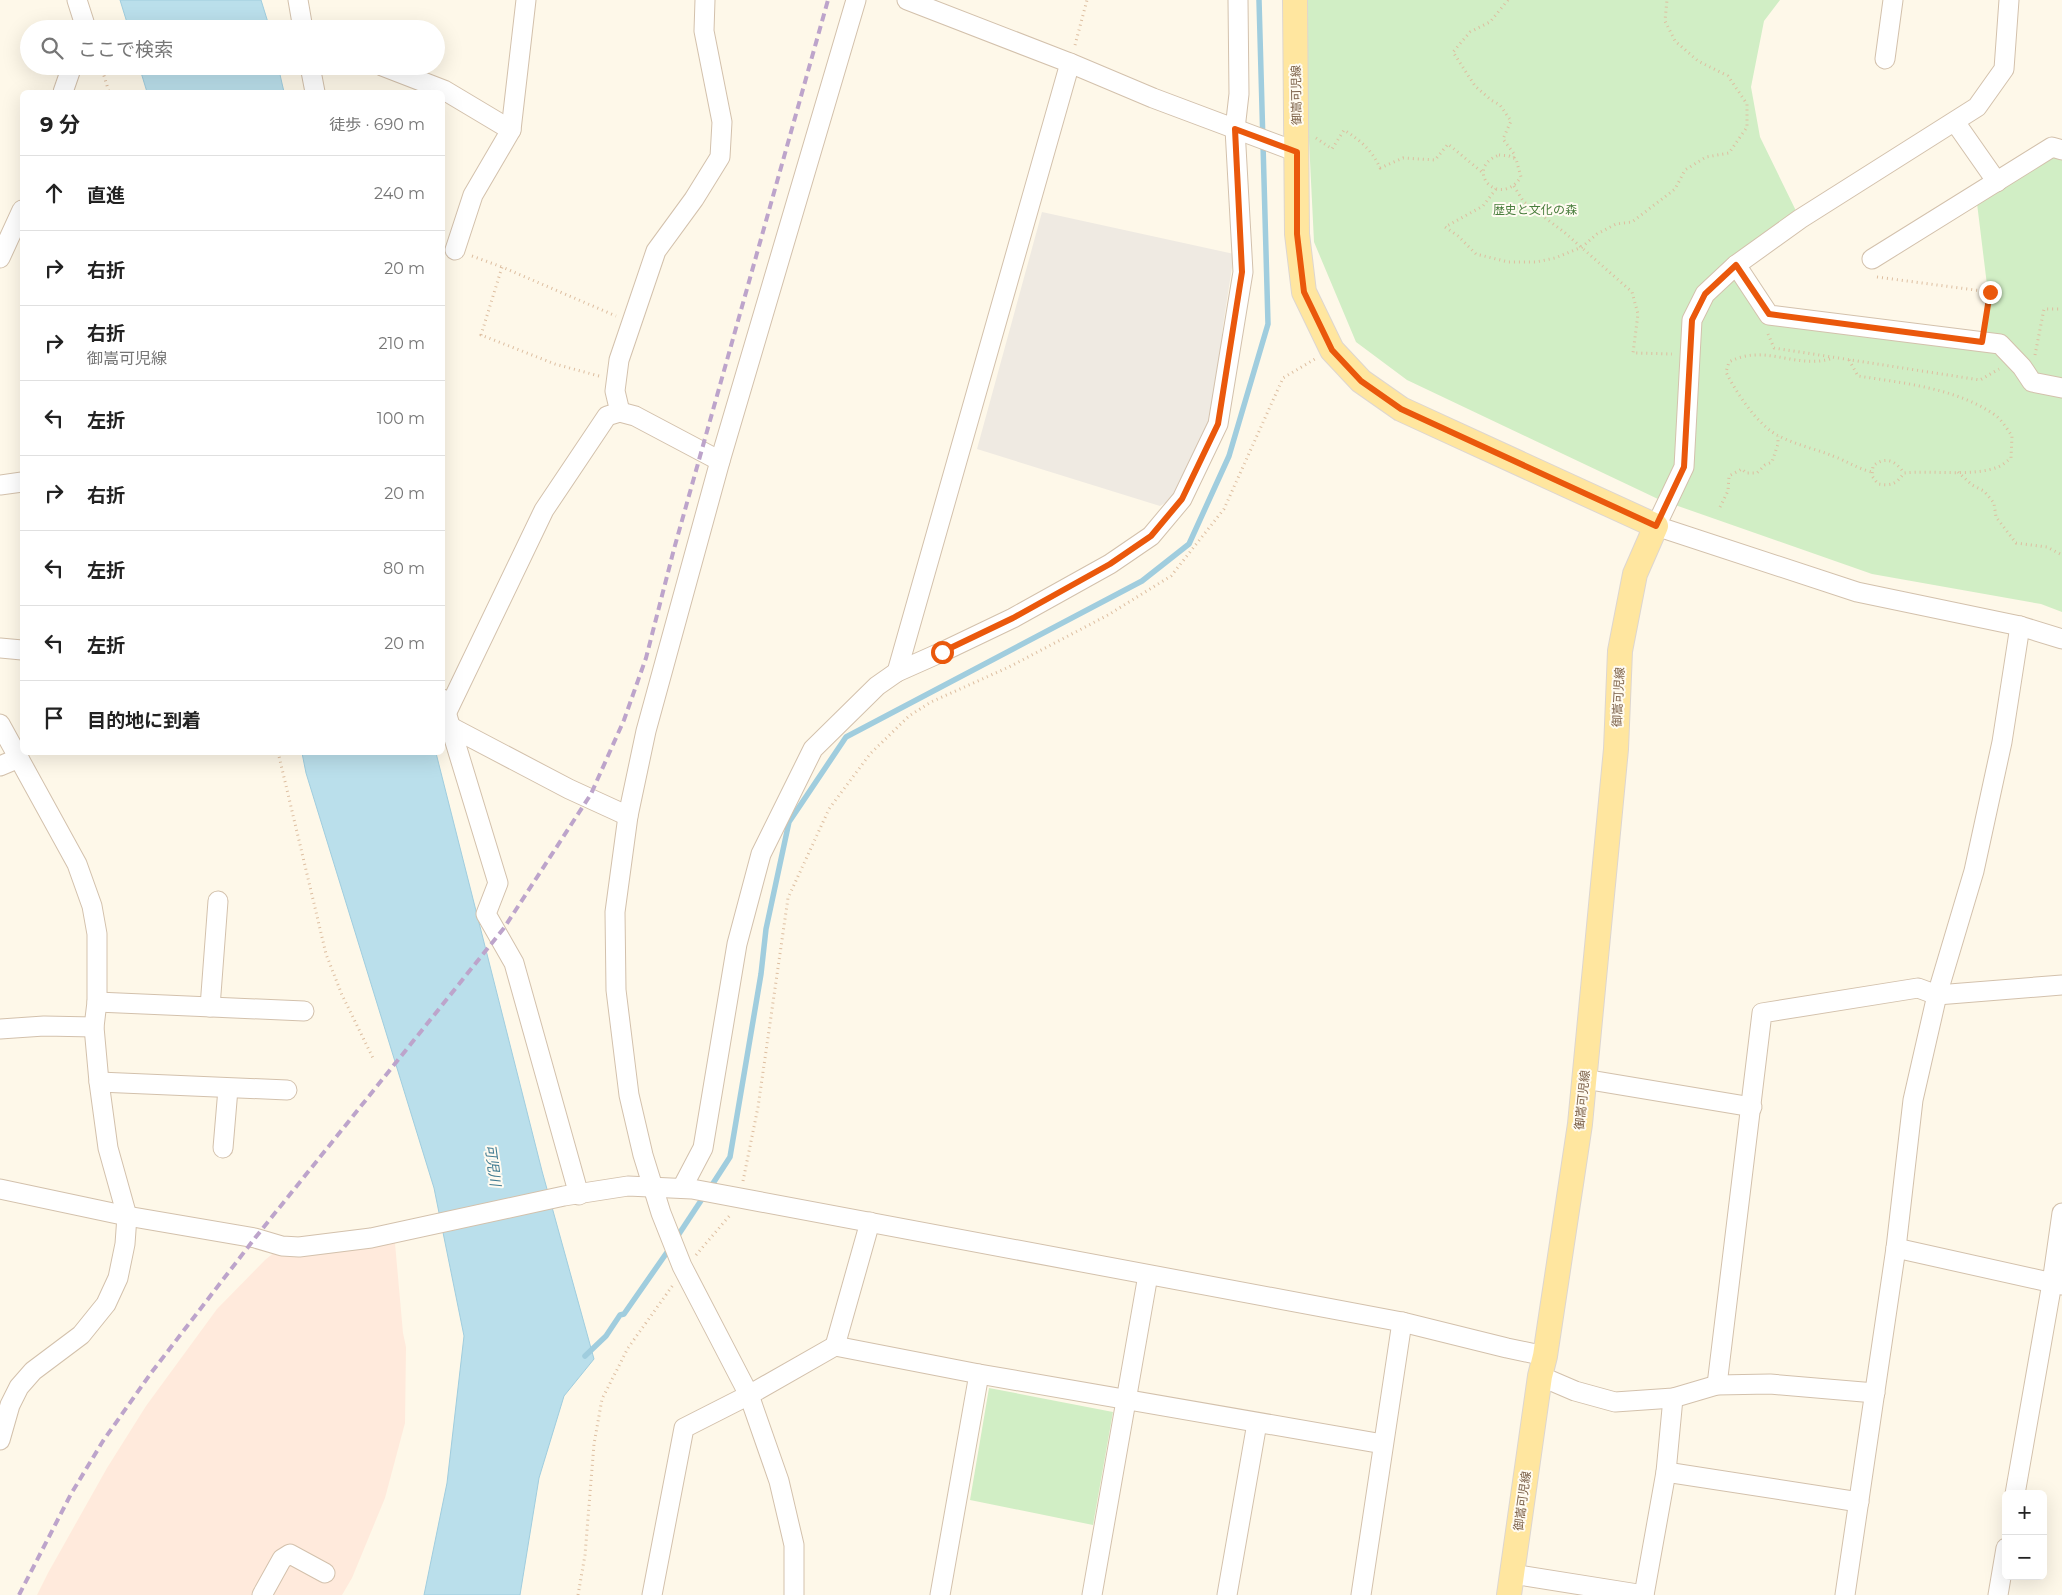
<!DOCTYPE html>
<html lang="ja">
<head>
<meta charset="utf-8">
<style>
  body { margin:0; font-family:Montserrat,"Noto Sans JP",sans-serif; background:#f6f6f6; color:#222 }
  .controls { position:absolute; right:15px; bottom:15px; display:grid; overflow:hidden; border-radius:8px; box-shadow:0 5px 20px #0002 }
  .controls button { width:45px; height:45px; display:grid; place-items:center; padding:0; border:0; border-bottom:1px solid #e0e0e0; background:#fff; color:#222; font:25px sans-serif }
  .stop { position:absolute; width:15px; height:15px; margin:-11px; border:4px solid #ea580c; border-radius:50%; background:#fff }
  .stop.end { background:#ea580c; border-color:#fff; box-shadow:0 1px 5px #0008 }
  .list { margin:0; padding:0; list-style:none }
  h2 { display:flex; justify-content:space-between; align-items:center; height:65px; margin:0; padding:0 20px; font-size:21px }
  h2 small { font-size:16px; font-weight:400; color:#767676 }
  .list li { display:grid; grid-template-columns:32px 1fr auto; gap:15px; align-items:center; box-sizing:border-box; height:75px; padding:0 20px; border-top:1px solid #e0e0e0 }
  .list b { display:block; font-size:19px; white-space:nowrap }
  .list p { margin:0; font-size:16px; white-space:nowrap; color:#767676 }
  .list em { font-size:16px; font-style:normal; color:#767676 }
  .icon { flex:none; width:28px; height:28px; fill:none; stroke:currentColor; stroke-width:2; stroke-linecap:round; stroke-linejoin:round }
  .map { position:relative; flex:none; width:2062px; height:1595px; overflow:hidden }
  .search { position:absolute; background:#fff; box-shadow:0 5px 20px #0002; left:20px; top:20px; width:425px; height:55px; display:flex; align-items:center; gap:12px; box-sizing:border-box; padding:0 18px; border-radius:28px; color:#767676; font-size:19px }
  .panel { position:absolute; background:#fff; box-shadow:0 5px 20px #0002; left:20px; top:90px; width:425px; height:665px; border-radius:8px }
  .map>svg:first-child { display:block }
</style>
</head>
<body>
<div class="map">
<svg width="2062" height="1595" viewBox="0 0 2062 1595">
  <rect width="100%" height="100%" fill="#fef8e9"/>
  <path fill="#ffeadc" d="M 394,1232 L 403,1333 L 406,1347 L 405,1423 L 385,1498 L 352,1578 L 342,1595 L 37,1595 L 48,1573 L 107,1468 L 146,1406 L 217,1309 L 265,1260 L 282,1246 Z"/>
  <path fill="#efeae2" d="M 1042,212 L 1234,254 L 1223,326 L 1215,405 L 1191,469 L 1173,498 L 1160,506 L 977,449 Z"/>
  <g fill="#d1eec5">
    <path d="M 1306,0 L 1780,0 L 1764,21 L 1751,87 L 1760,137 L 1800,219 L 1737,265 L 1769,315 L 1981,342 L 1987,285 L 1976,195 L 2062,150 L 2062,612 L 2041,604 L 1872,574 L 1658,499 L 1407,380 L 1356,342 L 1314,242 L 1307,100 Z"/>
    <path d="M 989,1388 L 1113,1412 L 1093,1525 L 970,1500 Z"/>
  </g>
  <g fill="#badfeb" stroke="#a0cdde">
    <path d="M 120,0 L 261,0 L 270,29 L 129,29 Z"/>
    <path d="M 139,66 L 278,66 L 284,92 L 147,92 Z"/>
    <path d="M 302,753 L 436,753 L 542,1171 L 594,1359 L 564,1396 L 539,1478 L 520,1595 L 424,1595 L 447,1483 L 464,1336 L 434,1188 L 306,773 Z"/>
  </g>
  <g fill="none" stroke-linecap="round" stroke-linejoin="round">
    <g stroke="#a0cdde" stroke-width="5.5">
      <path d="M 710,1188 L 730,1157 L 761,974 L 766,929 L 789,822 L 846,737 L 1142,581 L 1189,544 L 1229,456 L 1268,324 L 1259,0"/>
      <path d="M 675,1240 L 704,1196"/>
      <path d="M 585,1356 L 606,1336 L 620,1315 L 624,1314 L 670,1248"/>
    </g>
    <defs>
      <g id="minor">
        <path d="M 77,0 L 84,22 L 82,29"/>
        <path d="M 298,0 L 303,29"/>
        <path d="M 907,0 L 1070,63 L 1153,98 L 1297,152"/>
        <path d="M 2009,0 L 2004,69 L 1977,107 L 1800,219 L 1736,265 L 1705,294 L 1692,320 L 1684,467 L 1656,526 L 1857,592 L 2020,626 L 2062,639"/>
        <path d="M 1885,59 L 1893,0"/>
        <path d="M 310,66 L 315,92"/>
        <path d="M 382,66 L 444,90 L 511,130"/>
        <path d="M 63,92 L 72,66"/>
        <path d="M 1955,122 L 1997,182"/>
        <path d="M 455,250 L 473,195 L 511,130 L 526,0"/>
        <path d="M 0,258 L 22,210"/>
        <path d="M 1872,259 L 2052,147 L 2062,150"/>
        <path d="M 1736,265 L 1769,315 L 2000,344 L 2022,367 L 2032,382 L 2062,388"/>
        <path d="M 620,412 L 615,391 L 619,360 L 656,251 L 694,199 L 720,157 L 722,122 L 704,31 L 705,0"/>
        <path d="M 0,485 L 22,482"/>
        <path d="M 0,648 L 22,650"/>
        <path d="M 897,672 L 1070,63"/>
        <path d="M 442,699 L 498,883 L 486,914 L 514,963 L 579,1195"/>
        <path d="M 446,714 L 544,510 L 607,416 L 620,412 L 635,416 L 720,461"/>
        <path d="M 0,724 L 77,864 L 92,906 L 97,934 L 97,1002 L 94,1027 L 99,1082 L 108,1148 L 127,1216 L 125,1244 L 118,1278 L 106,1304 L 81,1335 L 33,1371 L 19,1387 L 10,1405 L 0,1440"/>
        <path d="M 449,726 L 569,789 L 628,816"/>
        <path d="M 0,766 L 19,758"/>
        <path d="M 97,1002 L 304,1011"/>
        <path d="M 210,1007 L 218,901"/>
        <path d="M 0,1029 L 44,1026 L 94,1027"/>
        <path d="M 1584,1079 L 1752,1107"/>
        <path d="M 99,1082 L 287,1090"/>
        <path d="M 223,1148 L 228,1089"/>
        <path d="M 682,1188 L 703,1148 L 737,944 L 761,854 L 813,749 L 877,686 L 897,672 L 942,652 L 1013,618 L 1110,564 L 1151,536 L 1182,499 L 1218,424 L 1243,272 L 1235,129 L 1239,94 L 1238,0"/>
        <path d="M 0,1189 L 127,1216 L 255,1238 L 282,1246 L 299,1247 L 371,1238 L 564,1196 L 628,1186 L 692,1189 L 1402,1322 L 1507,1348 L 1545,1356"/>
        <path d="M 1896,1248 L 2062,1285"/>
        <path d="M 835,1346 L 870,1222"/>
        <path d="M 1540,1376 L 1575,1391 L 1615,1402 L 1673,1398 L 1717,1385 L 1770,1384 L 1875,1393"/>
        <path d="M 1717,1385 L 1762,1013 L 1918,988 L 1937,995 L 2062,985"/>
        <path d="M 1666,1472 L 1859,1502"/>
        <path d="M 2015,1494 L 2052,1283 L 2062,1213"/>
        <path d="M 1512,1574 L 1644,1595"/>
        <path d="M 262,1595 L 282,1559 L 290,1554 L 325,1573"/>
        <path d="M 652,1595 L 684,1428 L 749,1395 L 835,1346 L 979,1374 L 1383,1444"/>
        <path d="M 794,1595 L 794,1545 L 779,1481 L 749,1395 L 682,1266 L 661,1213 L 643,1155 L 629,1095 L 616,990 L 615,912 L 628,816 L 646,731 L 720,461 L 856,0"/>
        <path d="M 940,1595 L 979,1374"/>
        <path d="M 1092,1595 L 1148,1275"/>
        <path d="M 1227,1595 L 1257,1423"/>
        <path d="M 1361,1595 L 1402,1322"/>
        <path d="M 1644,1595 L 1666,1472 L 1673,1398"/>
        <path d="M 1845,1595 L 1896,1248 L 1913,1100 L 1937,995 L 1974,871 L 2002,742 L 2020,626"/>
        <path d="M 1998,1595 L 2006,1548"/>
      </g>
      <path id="major" d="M 1295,0 L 1297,234 L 1304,292 L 1332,350 L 1361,381 L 1401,409 L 1656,526 L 1635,574 L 1620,651 L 1616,749 L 1580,1124 L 1545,1356 L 1540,1376 L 1509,1595"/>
    </defs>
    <use href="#minor" stroke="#d3c1ac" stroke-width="21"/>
    <use href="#major" stroke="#ddd6d0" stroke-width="26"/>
    <g stroke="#ddbea0" stroke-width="3" stroke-dasharray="1 4" stroke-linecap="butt">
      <path d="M 1508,0 L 1490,22 L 1470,32 L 1453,52 L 1475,86 L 1491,100 L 1500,105 L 1511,121 L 1503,139 L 1515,155 L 1514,158"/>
      <path d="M 1075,45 L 1087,0"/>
      <path d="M 101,66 L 109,92"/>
      <path d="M 1316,138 L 1332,149 L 1344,130 C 1360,140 1372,150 1380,168 L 1403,158 L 1435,160 L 1448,144 L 1483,173"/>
      <path d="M 1499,155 L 1509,156 L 1516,159 L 1521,177 C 1499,210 1462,169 1499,155 Z"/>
      <path d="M 1514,186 L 1523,201 L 1564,232 L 1632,292 L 1638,314 L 1633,353 L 1672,354"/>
      <path d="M 1496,189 L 1483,206 L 1445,227 L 1458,236 L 1476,254 L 1508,262 L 1536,262 L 1555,258 L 1582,247 L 1597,234 L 1616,224 L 1632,222 L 1675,189 L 1685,170 L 1706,157 L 1729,153 L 1747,127 L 1747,104 L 1728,76 L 1698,61 L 1675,41 L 1665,21 L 1667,0"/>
      <path d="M 472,256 L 502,267"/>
      <path d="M 1877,277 L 1990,292 L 1984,324"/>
      <path d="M 1768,334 L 1774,348 L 1980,380 L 1999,369"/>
      <path d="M 2035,355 L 2044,309 L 2062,309"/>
      <path d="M 1830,359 C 1794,369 1765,343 1729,362 L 1726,372 C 1735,391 1759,427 1779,436 C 1796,445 1816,449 1833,456 C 1847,461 1858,469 1872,472"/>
      <path d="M 1849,360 L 1858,376 C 1903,383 1956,388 1995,415 C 2002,420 2007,429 2012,436 L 2011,458 C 2007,461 2003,465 1998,467 C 1973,477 1932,470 1904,473 C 1896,484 1892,486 1878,484 L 1872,476 L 1873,466 C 1885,456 1895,460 1904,473"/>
      <path d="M 599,376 L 555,364 L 481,335 L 502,267 L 616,316"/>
      <path d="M 1958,472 L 1972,485 L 1984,491 L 1994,503 L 1996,517 L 2016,543 L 2047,547 L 2062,555"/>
      <path d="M 1720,507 L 1728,491 L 1729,476 L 1742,469 L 1746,473 L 1757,473 L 1765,465 L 1772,462 L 1778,444 L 1778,436"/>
      <path d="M 278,752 L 326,954 L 342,995 L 373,1058"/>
      <path d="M 743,1181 L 758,1107 L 788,898 L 829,809 L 870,754 L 909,716 L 931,702 L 1009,667 L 1108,615 L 1171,576 L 1224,509 L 1283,378 L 1315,359"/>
      <path d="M 696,1255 L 731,1214"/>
      <path d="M 578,1595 L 585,1555 L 594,1444 L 602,1399 L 628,1348 L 673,1285"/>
    </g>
    <use href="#minor" stroke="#fff" stroke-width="19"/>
    <use href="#major" stroke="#ffe69f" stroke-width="24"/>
    <path stroke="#bda4cb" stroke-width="4" stroke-dasharray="8 5" stroke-linecap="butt" d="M 19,1595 L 71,1494 L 103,1441 L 151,1373 L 255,1238 L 504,928 L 591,794 L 624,720 L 646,658 L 674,549 L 828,0"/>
  </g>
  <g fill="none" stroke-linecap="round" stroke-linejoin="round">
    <path stroke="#ea580c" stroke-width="6" d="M 942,652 L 1013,618 L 1110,564 L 1151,536 L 1182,499 L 1218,424 L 1242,272 L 1235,129 L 1297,152 L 1297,234 L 1304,292 L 1332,350 L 1361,381 L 1401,409 L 1656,526 L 1684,467 L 1692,320 L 1705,294 L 1736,265 L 1769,314 L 1982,342 L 1990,292"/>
  </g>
  <g text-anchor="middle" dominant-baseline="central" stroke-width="4" stroke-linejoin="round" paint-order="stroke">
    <g font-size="12" fill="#7c6149" stroke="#fffbf1">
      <text transform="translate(1296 95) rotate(-91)">御嵩可児線</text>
      <text transform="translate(1618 697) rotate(-87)">御嵩可児線</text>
      <text transform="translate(1582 1100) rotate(-84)">御嵩可児線</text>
      <text transform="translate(1522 1501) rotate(-82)">御嵩可児線</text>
    </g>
    <g font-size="12" fill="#487d3c" stroke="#fffbf1">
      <text x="1535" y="209">歴史と文化の森</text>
    </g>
    <g font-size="14" font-style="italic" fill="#407b91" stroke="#fffbf1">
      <text transform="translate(493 1165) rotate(82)">可児川</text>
    </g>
  </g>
</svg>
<div class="controls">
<button>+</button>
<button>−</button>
</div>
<div class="stop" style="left:942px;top:652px"></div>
<div class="stop end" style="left:1990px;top:292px"></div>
<div class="search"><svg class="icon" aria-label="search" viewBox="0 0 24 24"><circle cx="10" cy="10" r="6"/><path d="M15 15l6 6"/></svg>ここで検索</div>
<section class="panel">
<h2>9 分<small>徒歩 · 690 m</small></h2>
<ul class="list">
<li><svg class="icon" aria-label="ahead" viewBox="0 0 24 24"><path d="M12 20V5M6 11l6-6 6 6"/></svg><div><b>直進</b></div><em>240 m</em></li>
<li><svg class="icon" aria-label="right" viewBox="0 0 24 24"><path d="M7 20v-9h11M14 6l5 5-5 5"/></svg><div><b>右折</b></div><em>20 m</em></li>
<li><svg class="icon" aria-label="right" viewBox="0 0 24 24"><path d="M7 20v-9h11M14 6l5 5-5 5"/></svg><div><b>右折</b><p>御嵩可児線</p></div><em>210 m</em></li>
<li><svg class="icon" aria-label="left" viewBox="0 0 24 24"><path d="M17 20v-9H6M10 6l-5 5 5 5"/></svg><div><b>左折</b></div><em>100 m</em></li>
<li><svg class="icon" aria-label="right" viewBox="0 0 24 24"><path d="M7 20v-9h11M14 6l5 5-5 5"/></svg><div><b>右折</b></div><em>20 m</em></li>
<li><svg class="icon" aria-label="left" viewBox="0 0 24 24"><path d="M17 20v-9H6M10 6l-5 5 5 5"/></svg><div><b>左折</b></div><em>80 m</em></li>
<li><svg class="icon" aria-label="left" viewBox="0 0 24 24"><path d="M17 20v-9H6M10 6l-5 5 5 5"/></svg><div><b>左折</b></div><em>20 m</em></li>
<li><svg class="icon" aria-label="arrive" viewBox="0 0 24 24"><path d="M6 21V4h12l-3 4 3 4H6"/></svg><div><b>目的地に到着</b></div></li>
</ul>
</section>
</div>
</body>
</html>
